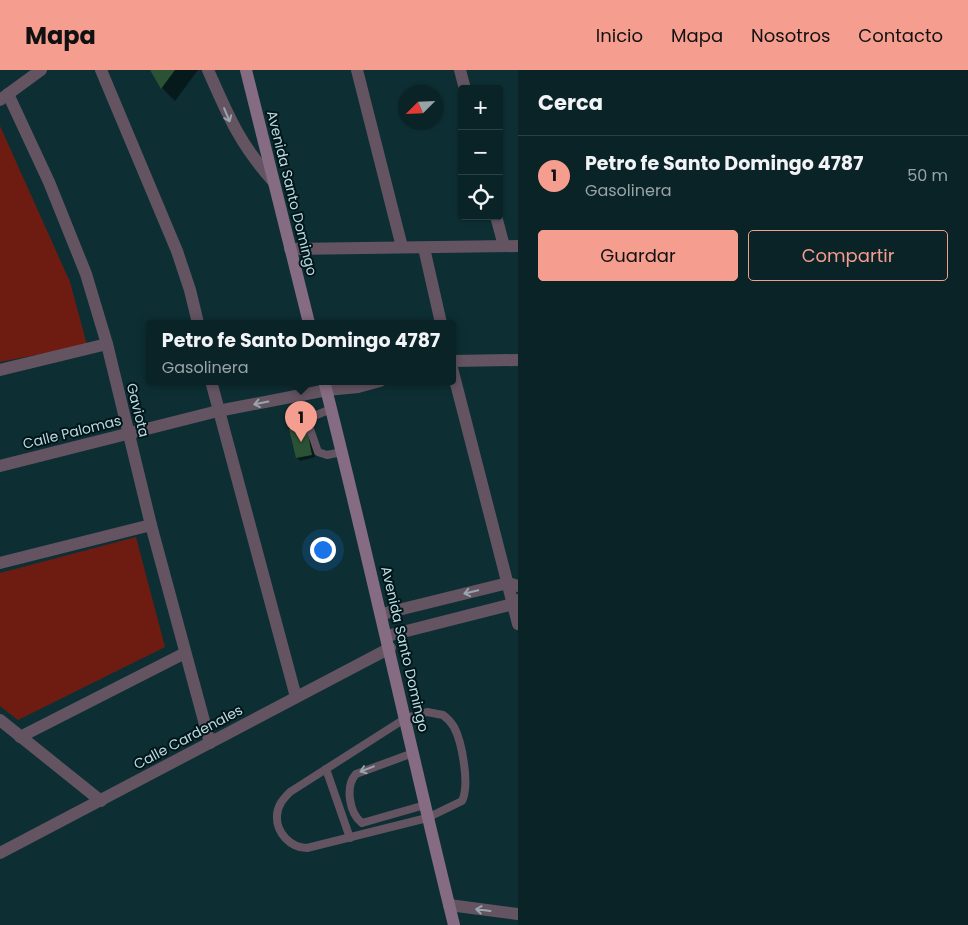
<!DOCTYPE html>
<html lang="es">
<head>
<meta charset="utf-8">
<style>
  body { margin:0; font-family:Poppins,sans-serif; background:#182f33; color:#f1f3f6 }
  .controls { position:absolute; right:15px; top:15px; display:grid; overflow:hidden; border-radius:5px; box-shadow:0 1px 4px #0004 }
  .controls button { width:45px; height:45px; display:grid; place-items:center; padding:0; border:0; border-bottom:1px solid #2a4044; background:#0a2327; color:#f1f3f6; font:25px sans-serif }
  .compass { position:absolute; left:398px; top:15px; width:45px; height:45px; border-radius:50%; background:#0a2327; box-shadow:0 1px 4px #0004; rotate:246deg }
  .you { position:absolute; left:322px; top:479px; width:18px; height:18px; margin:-12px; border:4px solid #fff; border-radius:50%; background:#1a73e8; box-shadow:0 0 0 8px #1a73e833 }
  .badge { display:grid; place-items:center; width:32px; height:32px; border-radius:50%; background:#f59d8e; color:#111; font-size:16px; font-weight:700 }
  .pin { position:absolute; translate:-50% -41px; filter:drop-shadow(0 1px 2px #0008) }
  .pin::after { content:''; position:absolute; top:26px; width:18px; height:15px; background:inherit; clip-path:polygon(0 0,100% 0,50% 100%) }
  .popup { position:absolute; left:146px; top:250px; width:310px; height:65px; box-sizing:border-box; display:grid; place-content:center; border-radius:5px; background:#0a2327; filter:drop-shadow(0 1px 4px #0005); font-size:16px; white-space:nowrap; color:#99a4a7 }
  .popup b { font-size:19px; color:#f1f3f6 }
  .popup::after { content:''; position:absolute; left:50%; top:100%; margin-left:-10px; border:10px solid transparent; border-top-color:#0a2327 }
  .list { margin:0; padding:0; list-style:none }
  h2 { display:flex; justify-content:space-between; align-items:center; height:65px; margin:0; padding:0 20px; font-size:21px }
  h2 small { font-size:16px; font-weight:400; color:#99a4a7 }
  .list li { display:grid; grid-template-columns:32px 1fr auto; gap:15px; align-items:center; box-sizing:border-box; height:80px; padding:0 20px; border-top:1px solid #2a4044 }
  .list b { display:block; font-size:19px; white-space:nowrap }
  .list p { margin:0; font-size:16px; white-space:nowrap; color:#99a4a7 }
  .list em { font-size:16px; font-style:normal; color:#99a4a7 }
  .actions { display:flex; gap:10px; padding:15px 20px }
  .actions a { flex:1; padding:11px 0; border:1px solid #f59d8e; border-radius:5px; text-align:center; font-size:18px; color:#f59d8e }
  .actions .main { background:#f59d8e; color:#111 }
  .icon { flex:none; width:28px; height:28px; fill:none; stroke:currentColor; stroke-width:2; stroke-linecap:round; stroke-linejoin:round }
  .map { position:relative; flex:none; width:518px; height:855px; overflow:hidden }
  header { display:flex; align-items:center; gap:30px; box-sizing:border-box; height:70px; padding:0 25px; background:#f59d8e; color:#111 }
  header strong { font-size:24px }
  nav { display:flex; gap:28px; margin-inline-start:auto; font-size:18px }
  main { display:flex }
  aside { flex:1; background:#0a2327 }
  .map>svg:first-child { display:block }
</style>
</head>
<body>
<header>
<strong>Mapa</strong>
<nav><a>Inicio</a><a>Mapa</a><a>Nosotros</a><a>Contacto</a></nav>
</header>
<main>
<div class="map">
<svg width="518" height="855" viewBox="0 0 518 855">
  <rect width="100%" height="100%" fill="#0d2f34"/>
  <g fill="#6e1c12">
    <path d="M 0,56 L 70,212 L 87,275 L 0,292 Z"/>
    <path d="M 136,467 L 165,577 L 18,650 L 0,636 L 0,503 Z"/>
  </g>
  <g fill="#0007">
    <path d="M 152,0 L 198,0 L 175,31 L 162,18 Z"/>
    <path d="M 291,360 L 308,360 L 315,387 L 300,391 L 297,388 Z"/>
  </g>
  <g fill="#2c5235">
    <path d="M 150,0 L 175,0 L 161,19 Z"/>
    <path d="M 306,355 L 312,385 L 296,388 L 289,359 Z"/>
  </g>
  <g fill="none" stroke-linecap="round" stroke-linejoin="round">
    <g stroke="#645462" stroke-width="8">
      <path d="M 331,339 L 314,346 L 309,356 L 318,382 L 327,385 L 342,382"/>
      <path d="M 427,642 L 443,645 C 447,648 451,652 454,657 C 462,672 470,715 462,731 L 427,748 L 307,778 C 291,778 276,763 277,746 C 277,736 283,729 290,722 L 406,648 Z"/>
      <path d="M 413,683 L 356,704 C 345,716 349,743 362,753 L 425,735"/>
      <path d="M 326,699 L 350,768"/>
    </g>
    <g stroke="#645462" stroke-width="12">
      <path d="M 101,0 L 177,181 L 190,220 L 198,253"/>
      <path d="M 208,0 C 228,45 239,73 272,110"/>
      <path d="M 357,0 L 402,177"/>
      <path d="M 460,0 L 465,19"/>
      <path d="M 8,24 L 49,112 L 86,204 L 107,274 L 151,455 L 210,673"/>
      <path d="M 0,30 L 41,0"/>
      <path d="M 496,146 L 504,176"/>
      <path d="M 424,178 L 441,253"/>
      <path d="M 290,179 L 518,176"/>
      <path d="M 452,291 L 518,290"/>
      <path d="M 452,298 L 518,554"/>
      <path d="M 0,300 L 107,274"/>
      <path d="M 211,311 L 296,627"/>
      <path d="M 0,396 L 218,341 L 327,320 L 358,317 L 380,311"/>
      <path d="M 0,493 L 151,455"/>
      <path d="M 382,544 L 508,513 L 518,516"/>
      <path d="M 387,566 L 513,534 L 518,530"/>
      <path d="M 0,650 L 101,731"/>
      <path d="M 20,667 L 185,583"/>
      <path d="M 0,783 L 390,578"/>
      <path d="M 449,835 L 518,844"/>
    </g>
    <g stroke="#856c82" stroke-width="12">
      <path d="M 246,0 L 309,253"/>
      <path d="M 324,311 C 370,491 409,674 454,855"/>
    </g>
  </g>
  <defs><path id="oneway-shaft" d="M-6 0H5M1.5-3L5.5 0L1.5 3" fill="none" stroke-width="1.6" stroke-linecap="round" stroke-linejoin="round" transform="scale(1.25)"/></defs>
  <g stroke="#99a4ad">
    <use href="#oneway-shaft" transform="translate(227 45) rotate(67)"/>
    <use href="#oneway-shaft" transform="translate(261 333) rotate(169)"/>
    <use href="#oneway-shaft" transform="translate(471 522) rotate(166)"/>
    <use href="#oneway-shaft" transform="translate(367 699) rotate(159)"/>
    <use href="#oneway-shaft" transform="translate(483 840) rotate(-173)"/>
  </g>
  <g text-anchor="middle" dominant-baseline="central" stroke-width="4" stroke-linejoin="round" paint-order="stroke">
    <g font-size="14" fill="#bcdadf" stroke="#00161a">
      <text transform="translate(292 123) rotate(76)">Avenida Santo Domingo</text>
      <text transform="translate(138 340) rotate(76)">Gaviota</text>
      <text transform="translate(72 362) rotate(-14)">Calle Palomas</text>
      <text transform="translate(405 579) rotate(77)">Avenida Santo Domingo</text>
      <text transform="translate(188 667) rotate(-28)">Calle Cardenales</text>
    </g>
  </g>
</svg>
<div class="controls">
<button>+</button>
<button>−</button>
<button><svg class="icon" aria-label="locate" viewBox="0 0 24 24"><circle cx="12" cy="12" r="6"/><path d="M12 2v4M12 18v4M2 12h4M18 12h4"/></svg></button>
</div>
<svg class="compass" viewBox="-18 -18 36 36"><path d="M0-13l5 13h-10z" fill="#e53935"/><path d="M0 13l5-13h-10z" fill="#99a4a7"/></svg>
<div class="you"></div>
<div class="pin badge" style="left:301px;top:372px">1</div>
<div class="popup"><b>Petro fe Santo Domingo 4787</b>Gasolinera</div>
</div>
<aside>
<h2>Cerca<small></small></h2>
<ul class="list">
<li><span class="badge">1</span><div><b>Petro fe Santo Domingo 4787</b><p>Gasolinera</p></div><em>50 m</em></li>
</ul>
<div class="actions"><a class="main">Guardar</a><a>Compartir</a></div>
</aside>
</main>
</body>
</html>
